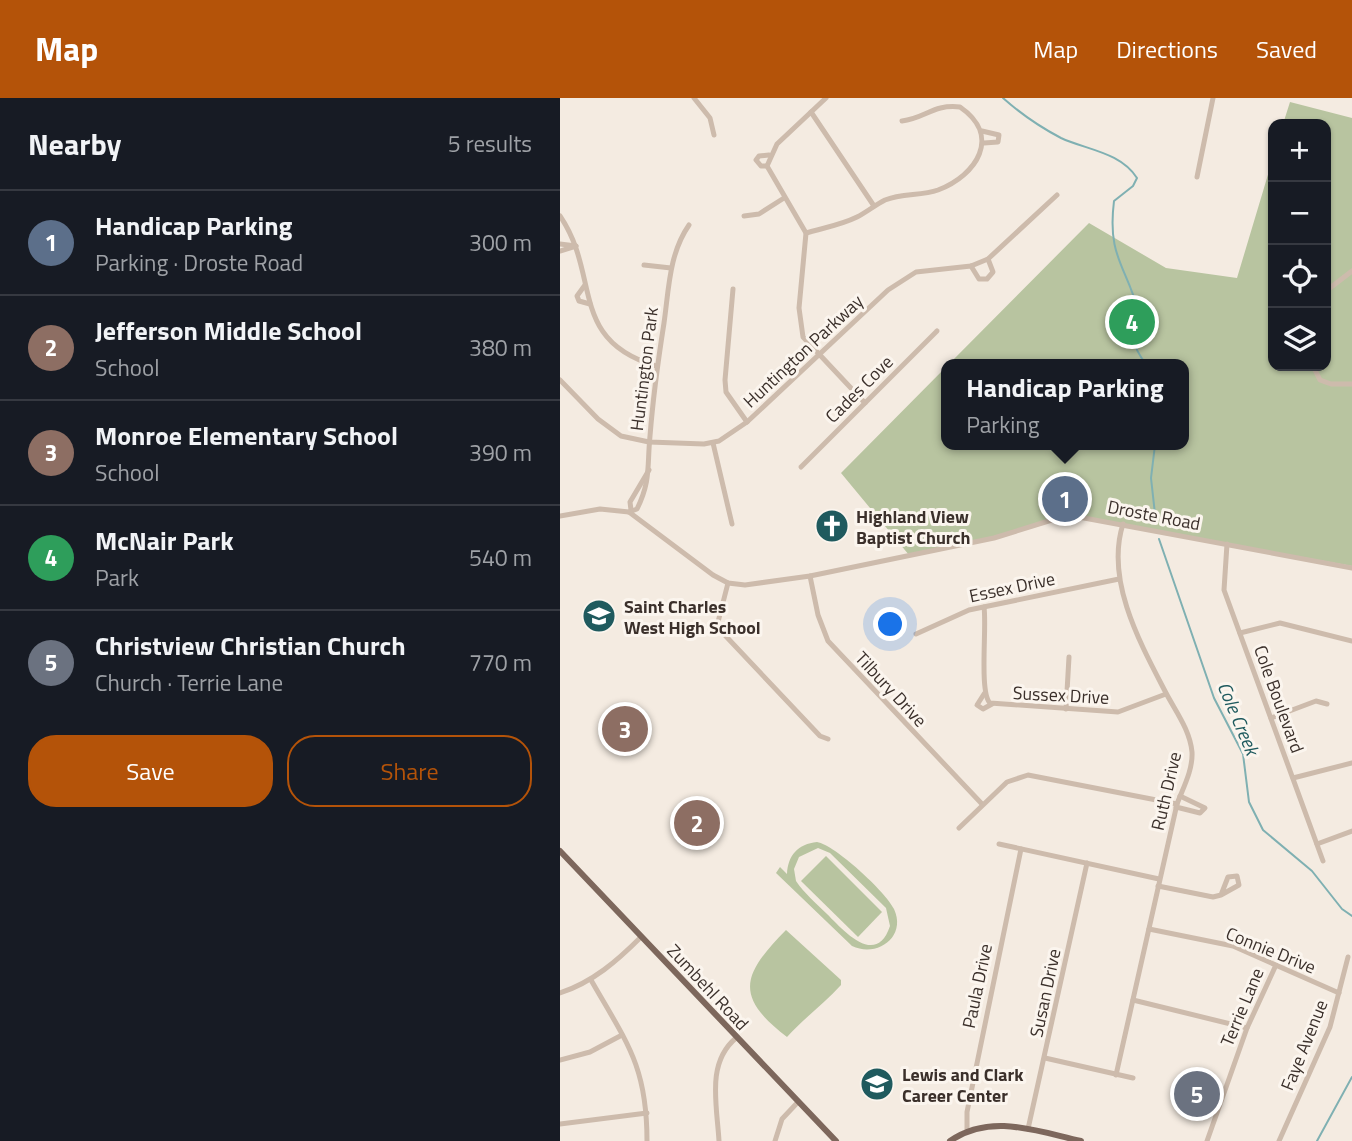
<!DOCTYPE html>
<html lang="en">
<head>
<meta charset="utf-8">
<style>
  body { margin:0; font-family:"Titillium Web",sans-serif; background:#242831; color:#f1f3f6 }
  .controls { position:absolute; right:21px; top:21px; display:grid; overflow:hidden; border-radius:14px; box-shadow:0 2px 5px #0004 }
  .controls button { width:63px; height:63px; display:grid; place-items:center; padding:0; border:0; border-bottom:2px solid #363941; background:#171b24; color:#f1f3f6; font:35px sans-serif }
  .you { position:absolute; left:331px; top:527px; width:24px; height:24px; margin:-18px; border:5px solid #fff; border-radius:50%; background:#1a73e8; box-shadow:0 0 0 10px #1a73e833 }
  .badge { display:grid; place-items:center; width:46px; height:46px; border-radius:50%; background:#b45309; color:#fff; font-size:23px; font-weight:700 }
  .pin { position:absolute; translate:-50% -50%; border:4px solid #fff; box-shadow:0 2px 7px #0006 }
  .popup { position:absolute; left:381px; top:261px; width:248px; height:91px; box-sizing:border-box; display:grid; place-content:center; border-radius:14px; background:#171b24; filter:drop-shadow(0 2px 5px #0005); font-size:23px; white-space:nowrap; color:#9ea1a6 }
  .popup b { font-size:26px; color:#f1f3f6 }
  .popup::after { content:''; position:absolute; left:50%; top:100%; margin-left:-14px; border:14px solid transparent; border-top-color:#171b24 }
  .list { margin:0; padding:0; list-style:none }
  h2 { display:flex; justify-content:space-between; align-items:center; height:91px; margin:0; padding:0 28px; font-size:30px }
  h2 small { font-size:23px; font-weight:400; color:#9ea1a6 }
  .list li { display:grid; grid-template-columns:46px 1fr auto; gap:21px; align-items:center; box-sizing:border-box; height:105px; padding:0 28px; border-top:2px solid #363941 }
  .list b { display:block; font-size:26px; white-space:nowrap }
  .list p { margin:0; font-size:23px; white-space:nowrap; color:#9ea1a6 }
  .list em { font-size:23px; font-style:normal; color:#9ea1a6 }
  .actions { display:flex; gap:14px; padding:21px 28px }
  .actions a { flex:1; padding:16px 0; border:2px solid #b45309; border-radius:28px; text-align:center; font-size:24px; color:#b45309 }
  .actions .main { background:#b45309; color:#fff }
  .icon { flex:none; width:38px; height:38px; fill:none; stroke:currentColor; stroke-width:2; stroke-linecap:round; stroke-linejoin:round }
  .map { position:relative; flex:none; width:792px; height:1043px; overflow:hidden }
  header { display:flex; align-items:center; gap:42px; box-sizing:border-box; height:98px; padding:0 35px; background:#b45309; color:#fff }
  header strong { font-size:33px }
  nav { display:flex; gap:38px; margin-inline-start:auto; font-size:24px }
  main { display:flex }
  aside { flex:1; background:#171b24 }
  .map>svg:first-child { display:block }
</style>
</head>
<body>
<header>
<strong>Map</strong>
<nav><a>Map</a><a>Directions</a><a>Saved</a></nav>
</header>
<main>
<aside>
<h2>Nearby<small>5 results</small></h2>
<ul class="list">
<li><span class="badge" style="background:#5c6f8a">1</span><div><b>Handicap Parking</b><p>Parking · Droste Road</p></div><em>300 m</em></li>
<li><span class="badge" style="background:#8d6e63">2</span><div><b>Jefferson Middle School</b><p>School</p></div><em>380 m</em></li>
<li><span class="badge" style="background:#8d6e63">3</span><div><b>Monroe Elementary School</b><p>School</p></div><em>390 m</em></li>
<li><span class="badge" style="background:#2e9e5b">4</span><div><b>McNair Park</b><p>Park</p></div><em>540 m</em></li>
<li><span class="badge" style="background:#6b7280">5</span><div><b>Christview Christian Church</b><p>Church · Terrie Lane</p></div><em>770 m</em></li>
</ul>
<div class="actions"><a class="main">Save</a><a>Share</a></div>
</aside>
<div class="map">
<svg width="792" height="1043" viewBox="0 0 792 1043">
  <rect width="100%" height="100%" fill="#f4ebe1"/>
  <g fill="#b8c4a0" fill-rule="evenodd">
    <path d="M 730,4 L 792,20 L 792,468 L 508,417 L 434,440 L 349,457 L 281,375 L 386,269 L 386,347 L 624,347 L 624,266 L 389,266 L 529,125 L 606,170 L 677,180 L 713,60 L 713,268 L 766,268 L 766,26 L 723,26 Z"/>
    <path d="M 257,744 C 275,747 326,794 334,811 C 347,839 317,860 292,848 L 216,775 L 220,769 L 227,776 C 228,757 238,746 257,744 ZM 258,750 L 270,755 L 326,810 L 330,828 C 316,870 283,832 267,816 C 256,805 244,795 236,783 L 234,771 L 239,759 Z"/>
    <path d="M 266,758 L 322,814 L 298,839 L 241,783 Z"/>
    <path d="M 226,832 L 281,882 L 281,887 C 264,906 244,920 227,939 C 173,898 183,876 226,832 Z"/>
  </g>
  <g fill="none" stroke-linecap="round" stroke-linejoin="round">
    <g stroke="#7fb0b2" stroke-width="2">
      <path d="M 443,0 C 461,16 480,29 501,40 C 527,52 560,54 577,80 L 573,88 L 554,103 C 547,159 566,167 579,215 C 571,237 571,247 586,266"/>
      <path d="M 595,347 L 591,380 L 596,425"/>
      <path d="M 599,441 L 654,600 L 683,656 L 689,704 L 703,732 L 752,773 L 782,811 L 792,818"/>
      <path d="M 757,1043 L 792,979"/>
    </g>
    <g stroke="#cdbbac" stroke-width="5">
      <path d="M 134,0 L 150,20 L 154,37"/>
      <path d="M 266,0 L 217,46 L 207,68 L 246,135 L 239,210 L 243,239 L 305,305"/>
      <path d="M 251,14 L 314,108"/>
      <path d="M 422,33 L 439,37 L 438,44 L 424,45"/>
      <path d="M 207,68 L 201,68 L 196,62 L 199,58 L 209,57"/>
      <path d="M 637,79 L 653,0"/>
      <path d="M 0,118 C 41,178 8,242 96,268"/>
      <path d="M 184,118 L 199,116 L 224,100"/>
      <path d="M 246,135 C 263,130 281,127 297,119 C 307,114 315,107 325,102 C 342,95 361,98 378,92 C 417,77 442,38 400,9 C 373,6 366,20 342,23"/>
      <path d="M 0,146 L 16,148"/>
      <path d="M 0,153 L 16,148"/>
      <path d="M 84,167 L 111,170"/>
      <path d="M 411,168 L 419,181 L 427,181 L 433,174 L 428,161"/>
      <path d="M 25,187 L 17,198 L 19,203 L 30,206"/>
      <path d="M 173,191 L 165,282 L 166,294 L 187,324"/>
      <path d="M 766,193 L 792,173"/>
      <path d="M 753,268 L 760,282 L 771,286 L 792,286"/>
      <path d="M 0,282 L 38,321 L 61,338 L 89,344 L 144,346 L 159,343 L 187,324 L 328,192 L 356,174 L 411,168 L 428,161 L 497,97"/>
      <path d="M 153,345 L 172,426"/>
      <path d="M 241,369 L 377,233"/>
      <path d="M 71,412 L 70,404 L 89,372"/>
      <path d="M 69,414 L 77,411 C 91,383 87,368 90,338 C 93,300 98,263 104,225 C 109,190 109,156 129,127"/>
      <path d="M 0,418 L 40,411 L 69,414 L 153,477 L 168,485 L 185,487 L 250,478 L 434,440 L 508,417 L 792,470"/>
      <path d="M 667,446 L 664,492 L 763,763"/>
      <path d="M 250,478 L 258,517 L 268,543 L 422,706"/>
      <path d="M 168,485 L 158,524 L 160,532 L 260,638 L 268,641"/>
      <path d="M 424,509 C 427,529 419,594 430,605 L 558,614 L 606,596"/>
      <path d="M 680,535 L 720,525 L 792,543"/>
      <path d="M 356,536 L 409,512 L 559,481"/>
      <path d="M 424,596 L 417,607 L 423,611 L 432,606"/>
      <path d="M 506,611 L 509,559"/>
      <path d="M 711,620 L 756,603 L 767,606"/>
      <path d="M 733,680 L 792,665"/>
      <path d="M 616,709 L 640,715 L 645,710 L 620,698"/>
      <path d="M 399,730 L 447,684 L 468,677 L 617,706"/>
      <path d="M 439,746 L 599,781"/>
      <path d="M 757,746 L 792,733"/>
      <path d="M 598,788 L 653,799 L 661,797 L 668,779 L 677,778 L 679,787 L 661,797"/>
      <path d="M 589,831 L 673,848 L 779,895"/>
      <path d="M 31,882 C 67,945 87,968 87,1043"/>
      <path d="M 0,895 C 33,884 57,863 81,839"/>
      <path d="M 573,902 L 687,930"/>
      <path d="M 485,960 L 573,980"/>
      <path d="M 0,962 L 30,954 L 62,937"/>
      <path d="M 556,977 L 617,706 C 623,690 633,672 632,654 C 630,632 616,614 606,595 C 580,545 545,482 563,426"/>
      <path d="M 0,1026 L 87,1015"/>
      <path d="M 407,1031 L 407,1014 L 461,751"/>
      <path d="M 468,1031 L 527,765"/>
      <path d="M 159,1043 C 157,1007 146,965 176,940"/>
      <path d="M 215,1043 L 222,1021 L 238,1004"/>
      <path d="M 647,1043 L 687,930 L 716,867"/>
      <path d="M 719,1043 L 770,929 L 788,859"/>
    </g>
    <g stroke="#7d675c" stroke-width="6">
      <path d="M 0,753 L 276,1043"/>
      <path d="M 390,1043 C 431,1015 476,1033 521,1043"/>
    </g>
  </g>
  <defs>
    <symbol id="church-disc" viewBox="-11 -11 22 22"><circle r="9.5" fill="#1f5a5e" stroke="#fbf5ee"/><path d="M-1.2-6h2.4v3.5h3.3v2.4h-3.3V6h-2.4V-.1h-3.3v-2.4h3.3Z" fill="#fff"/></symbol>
    <symbol id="school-disc" viewBox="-11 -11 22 22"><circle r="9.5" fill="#1f5a5e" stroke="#fbf5ee"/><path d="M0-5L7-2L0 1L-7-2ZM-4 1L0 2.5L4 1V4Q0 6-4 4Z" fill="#fff"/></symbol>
  </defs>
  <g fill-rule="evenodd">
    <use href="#church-disc" x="253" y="409" width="38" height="38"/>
    <use href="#school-disc" x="20" y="499" width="38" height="38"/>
    <use href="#school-disc" x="298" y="967" width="38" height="38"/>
  </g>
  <g text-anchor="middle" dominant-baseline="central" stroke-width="6" stroke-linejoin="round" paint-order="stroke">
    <g font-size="18" fill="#3b302b" stroke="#fbf5ee">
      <text transform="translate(243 253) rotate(-43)">Huntington Parkway</text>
      <text transform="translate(84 271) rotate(-83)">Huntington Park</text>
      <text transform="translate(299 291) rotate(-45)">Cades Cove</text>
      <text transform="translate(594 417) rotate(11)">Droste Road</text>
      <text transform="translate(452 489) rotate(-12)">Essex Drive</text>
      <text transform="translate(331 591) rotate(47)">Tilbury Drive</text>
      <text transform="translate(501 597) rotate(3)">Sussex Drive</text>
      <text transform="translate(719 601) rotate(70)">Cole Boulevard</text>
      <text transform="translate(606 693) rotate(-77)">Ruth Drive</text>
      <text transform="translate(711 852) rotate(22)">Connie Drive</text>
      <text transform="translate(417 888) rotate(-78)">Paula Drive</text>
      <text transform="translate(148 889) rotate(47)">Zumbehl Road</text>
      <text transform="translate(485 895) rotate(-78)">Susan Drive</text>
      <text transform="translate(682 909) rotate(-67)">Terrie Lane</text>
      <text transform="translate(744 947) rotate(-68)">Faye Avenue</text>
    </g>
    <g font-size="18" font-weight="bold" fill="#3b302b" stroke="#fbf5ee" text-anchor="start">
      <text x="296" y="418">Highland View<tspan x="296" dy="21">Baptist Church</tspan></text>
      <text x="64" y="508">Saint Charles<tspan x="64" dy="21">West High School</tspan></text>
      <text x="342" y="976">Lewis and Clark<tspan x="342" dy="21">Career Center</tspan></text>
    </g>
    <g font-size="19" font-style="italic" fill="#1f5a5e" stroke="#fbf5ee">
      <text transform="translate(679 620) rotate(67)">Cole Creek</text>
    </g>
  </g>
</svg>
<div class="controls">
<button>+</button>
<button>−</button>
<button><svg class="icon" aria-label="locate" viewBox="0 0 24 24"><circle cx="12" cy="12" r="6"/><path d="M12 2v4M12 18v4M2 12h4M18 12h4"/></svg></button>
<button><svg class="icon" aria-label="layers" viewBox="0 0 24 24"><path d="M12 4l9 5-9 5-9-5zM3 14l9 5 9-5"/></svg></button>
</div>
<div class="you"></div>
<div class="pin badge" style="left:505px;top:401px;background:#5c6f8a">1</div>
<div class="popup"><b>Handicap Parking</b>Parking</div>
<div class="pin badge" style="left:137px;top:725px;background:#8d6e63">2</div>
<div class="pin badge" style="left:65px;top:631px;background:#8d6e63">3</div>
<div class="pin badge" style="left:572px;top:224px;background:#2e9e5b">4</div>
<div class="pin badge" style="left:637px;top:996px;background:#6b7280">5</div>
</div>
</main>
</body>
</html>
